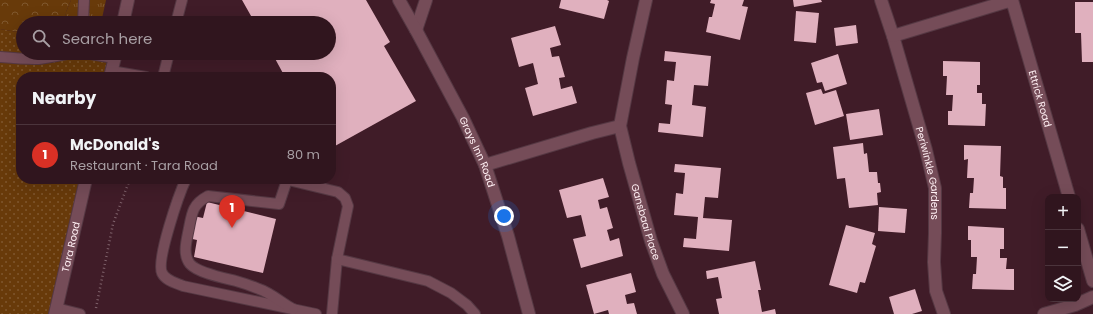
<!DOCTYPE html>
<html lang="en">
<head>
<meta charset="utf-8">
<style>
  body { margin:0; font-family:Poppins,sans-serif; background:#3c222b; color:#f1f3f6 }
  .controls { position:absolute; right:12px; bottom:12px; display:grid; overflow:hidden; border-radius:8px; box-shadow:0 4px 16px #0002 }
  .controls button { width:36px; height:36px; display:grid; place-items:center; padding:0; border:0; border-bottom:1px solid #4b343c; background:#30151e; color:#f1f3f6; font:20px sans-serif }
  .you { position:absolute; left:504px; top:216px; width:14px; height:14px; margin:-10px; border:3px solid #fff; border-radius:50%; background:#1a73e8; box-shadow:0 0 0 6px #1a73e833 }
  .badge { display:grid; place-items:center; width:26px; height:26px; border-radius:50%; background:#d93025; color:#fff; font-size:13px; font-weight:700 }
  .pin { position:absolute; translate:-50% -33px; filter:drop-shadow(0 1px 2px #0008) }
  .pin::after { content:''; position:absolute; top:21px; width:14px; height:12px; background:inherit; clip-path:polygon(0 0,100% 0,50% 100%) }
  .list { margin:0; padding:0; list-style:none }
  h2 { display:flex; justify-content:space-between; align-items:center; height:52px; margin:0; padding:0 16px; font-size:17px }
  h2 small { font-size:13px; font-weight:400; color:#a89fa4 }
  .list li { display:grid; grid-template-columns:26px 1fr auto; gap:12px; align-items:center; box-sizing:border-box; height:60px; padding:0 16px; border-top:1px solid #4b343c }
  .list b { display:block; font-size:15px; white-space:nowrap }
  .list p { margin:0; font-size:13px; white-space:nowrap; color:#a89fa4 }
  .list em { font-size:13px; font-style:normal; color:#a89fa4 }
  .icon { flex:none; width:22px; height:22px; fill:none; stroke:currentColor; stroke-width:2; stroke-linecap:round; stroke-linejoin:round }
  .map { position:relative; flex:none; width:1093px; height:314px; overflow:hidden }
  .search { position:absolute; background:#30151e; box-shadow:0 4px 16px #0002; left:16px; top:16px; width:320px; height:44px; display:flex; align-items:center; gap:10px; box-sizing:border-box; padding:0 14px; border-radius:22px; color:#a89fa4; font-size:15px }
  .panel { position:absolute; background:#30151e; box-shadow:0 4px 16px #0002; left:16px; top:72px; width:320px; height:112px; border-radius:16px }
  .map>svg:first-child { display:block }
</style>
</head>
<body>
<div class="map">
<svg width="1093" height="314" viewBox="0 0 1093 314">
  <defs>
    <pattern id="grass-tufts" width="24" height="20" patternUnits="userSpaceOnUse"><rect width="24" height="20" fill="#683a0a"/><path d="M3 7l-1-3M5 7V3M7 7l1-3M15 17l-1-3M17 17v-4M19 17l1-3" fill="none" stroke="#7f572e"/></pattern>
    <pattern id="forest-crowns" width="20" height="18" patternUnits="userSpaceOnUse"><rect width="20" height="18" fill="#683a0a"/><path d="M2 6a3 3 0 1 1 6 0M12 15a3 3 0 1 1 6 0" fill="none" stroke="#7f572e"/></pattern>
    <pattern id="park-dots" width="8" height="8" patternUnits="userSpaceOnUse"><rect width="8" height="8" fill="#683a0a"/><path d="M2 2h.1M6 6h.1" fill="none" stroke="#7f572e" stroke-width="1.8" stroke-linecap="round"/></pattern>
  </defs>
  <rect width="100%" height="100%" fill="#401c28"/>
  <path fill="url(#grass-tufts)" d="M 71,0 L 106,0 L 101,23 L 65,23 L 66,12 Z"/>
  <path fill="url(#forest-crowns)" d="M 0,0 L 71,0 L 66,12 L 65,23 L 23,23 L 23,33 L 0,29 Z"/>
  <path fill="url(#park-dots)" d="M 0,29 L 23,33 L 23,53 L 116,53 L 110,77 L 21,77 L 21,179 L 87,179 L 55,314 L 0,314 Z"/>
  <g fill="#e0b0be">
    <path d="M 242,0 L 366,0 L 390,42 L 384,46 L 416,101 L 335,146 L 331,139 L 331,77 L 285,77 L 272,53 L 329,53 L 329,23 L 255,23 Z"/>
    <path d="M 561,0 L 607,0 L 609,1 L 604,19 L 559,8 Z"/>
    <path d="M 711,0 L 744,0 L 742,6 L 748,7 L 740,40 L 706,32 L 709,17 L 712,17 L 715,4 L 710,3 Z"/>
    <path d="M 793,0 L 821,0 L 822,2 L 794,7 Z"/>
    <path d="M 1075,2 L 1093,2 L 1093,62 L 1082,62 L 1081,33 L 1075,33 Z"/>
    <path d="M 796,11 L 819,13 L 816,43 L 794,41 Z"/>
    <path d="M 856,25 L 858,43 L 836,46 L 834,28 Z"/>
    <path d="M 555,26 L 561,45 L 550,48 L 552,57 L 559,56 L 565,77 L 559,78 L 561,89 L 572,86 L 577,103 L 533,116 L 525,88 L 538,84 L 533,63 L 519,67 L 511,38 Z"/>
    <path d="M 665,51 L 711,56 L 708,86 L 694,85 L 692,105 L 706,107 L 703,137 L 658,132 L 659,123 L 670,124 L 672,105 L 665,104 L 667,80 L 674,81 L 676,62 L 664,61 Z"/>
    <path d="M 838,54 L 847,84 L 825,91 L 822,82 L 817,83 L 811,63 Z"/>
    <path d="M 943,61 L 980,62 L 980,85 L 977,85 L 977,93 L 982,93 L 982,104 L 986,104 L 985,126 L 948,125 L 948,111 L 952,111 L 953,95 L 946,95 L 947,76 L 943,76 Z"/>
    <path d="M 821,89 L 823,94 L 836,90 L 844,116 L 815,125 L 806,93 Z"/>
    <path d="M 879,109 L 883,135 L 850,140 L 846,114 Z"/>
    <path d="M 863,143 L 864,154 L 867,153 L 869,172 L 877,172 L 878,183 L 880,183 L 881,192 L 877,193 L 878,205 L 849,208 L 845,178 L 837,179 L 833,147 Z"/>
    <path d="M 964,145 L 1001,146 L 1000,176 L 1003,177 L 1003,188 L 1006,188 L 1006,209 L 969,208 L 970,193 L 973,193 L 974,178 L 967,178 L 968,159 L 964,160 Z"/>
    <path d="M 675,164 L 721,168 L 718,198 L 705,197 L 703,218 L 732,220 L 729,251 L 683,247 L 684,238 L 696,239 L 698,217 L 674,215 L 676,193 L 683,194 L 685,173 L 674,172 Z"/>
    <path d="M 603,178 L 609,197 L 598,200 L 600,209 L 607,207 L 613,228 L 607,230 L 610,241 L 619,238 L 623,256 L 581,268 L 573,239 L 586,236 L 581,215 L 567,218 L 559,190 Z"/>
    <path d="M 207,202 L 276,219 L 263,273 L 194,257 L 197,240 L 188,238 L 193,216 L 203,218 Z"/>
    <path d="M 879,207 L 907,209 L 905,233 L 878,231 Z"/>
    <path d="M 846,225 L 875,233 L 872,244 L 876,246 L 865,283 L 860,282 L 857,293 L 829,285 Z"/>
    <path d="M 968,226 L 1004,228 L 1004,249 L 1000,249 L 1000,258 L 1007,258 L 1006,269 L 1014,269 L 1014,290 L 972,289 L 973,274 L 976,274 L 977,257 L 971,257 L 971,240 L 968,240 Z"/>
    <path d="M 755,261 L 761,290 L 758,290 L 762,312 L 775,309 L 776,314 L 719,314 L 716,299 L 722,298 L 718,277 L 707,279 L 706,271 Z"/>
    <path d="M 631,273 L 636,292 L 625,295 L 627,304 L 634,303 L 637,314 L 609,314 L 608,310 L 594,314 L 586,285 Z"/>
    <path d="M 915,289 L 922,311 L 912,314 L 894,314 L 889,297 Z"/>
  </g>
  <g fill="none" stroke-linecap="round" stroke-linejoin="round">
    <defs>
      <g id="lane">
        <path d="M 83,23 L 84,0"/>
        <path d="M 176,23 L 182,0"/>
        <path d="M 85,53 L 114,58"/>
        <path d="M 0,57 C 11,58 23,59 35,59 C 48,59 61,54 75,53"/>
        <path d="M 111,71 L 146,77"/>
        <path d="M 163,77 L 169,53"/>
        <path d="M 186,179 C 179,194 156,260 162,273 C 166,281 176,283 183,286 L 316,314"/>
        <path d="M 284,179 L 338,192 L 345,198 L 348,206 L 337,259 L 332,314"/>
        <path d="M 287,180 L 279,204 L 208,196 C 193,204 192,212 189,228 C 187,239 182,254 190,264 C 198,273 224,278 236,281 C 243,283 252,286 259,289 C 271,293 282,303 293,309"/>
        <path d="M 337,259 L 428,281 L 451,293 L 467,305 L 475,314"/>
        <path d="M 56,308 L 80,314"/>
      </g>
      <g id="street">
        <path id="s1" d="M 646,0 L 633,58 L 620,126 L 629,163 L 651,241 L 663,274 L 683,314"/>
        <path id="s2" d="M 881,0 L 893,36 L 926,150 L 935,188 L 935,233 L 934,262 L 936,291 L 944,314"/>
        <path d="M 416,30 L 426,0"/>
        <path id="s3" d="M 893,36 L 1012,0 L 1069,197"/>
        <path d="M 485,165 L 592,133 L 620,126"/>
        <path d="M 1078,229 L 1093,281"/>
        <path d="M 1044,314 L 1075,305 L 1093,297"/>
      </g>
      <g id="secondary">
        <path id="s4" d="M 399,0 L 416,30 L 463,118 L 485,165 L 508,236 L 529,314"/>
        <path d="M 123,23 L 128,0"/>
        <path d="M 110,77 L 116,53"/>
        <path id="s5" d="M 55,314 L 86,179"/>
      </g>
    </defs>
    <use href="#lane" stroke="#553843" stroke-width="12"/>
    <use href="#street" stroke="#553843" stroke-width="14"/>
    <use href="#secondary" stroke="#553843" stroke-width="14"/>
    <path stroke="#7e616a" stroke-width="2.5" stroke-dasharray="1 3" stroke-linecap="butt" d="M 96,308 L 113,224 L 130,179"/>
    <use href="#lane" stroke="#754c58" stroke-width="10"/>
    <use href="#street" stroke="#754c58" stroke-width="12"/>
    <use href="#secondary" stroke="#754c58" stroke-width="12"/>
  </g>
  <g text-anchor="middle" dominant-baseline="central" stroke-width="4" stroke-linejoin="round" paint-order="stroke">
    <g font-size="10" fill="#ffeff3" stroke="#1c0c11">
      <text stroke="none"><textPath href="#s3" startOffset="227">Ettrick Road</textPath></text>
      <text stroke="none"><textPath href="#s4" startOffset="171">Grays Inn Road</textPath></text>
      <text stroke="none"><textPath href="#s2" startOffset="180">Periwinkle Gardens</textPath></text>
      <text stroke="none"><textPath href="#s1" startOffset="228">Gansbaai Place</textPath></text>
      <text stroke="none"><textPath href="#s5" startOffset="69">Tara Road</textPath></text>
    </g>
  </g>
</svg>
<div class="controls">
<button>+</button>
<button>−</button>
<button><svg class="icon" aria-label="layers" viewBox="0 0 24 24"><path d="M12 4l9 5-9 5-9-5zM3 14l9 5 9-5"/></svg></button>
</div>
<div class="you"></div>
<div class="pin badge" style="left:232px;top:228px">1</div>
<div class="search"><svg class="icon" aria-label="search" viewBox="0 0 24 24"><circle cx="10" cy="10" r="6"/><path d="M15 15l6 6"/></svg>Search here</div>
<section class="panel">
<h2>Nearby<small></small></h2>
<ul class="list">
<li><span class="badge">1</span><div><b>McDonald's</b><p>Restaurant · Tara Road</p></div><em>80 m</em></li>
</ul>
</section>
</div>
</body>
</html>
